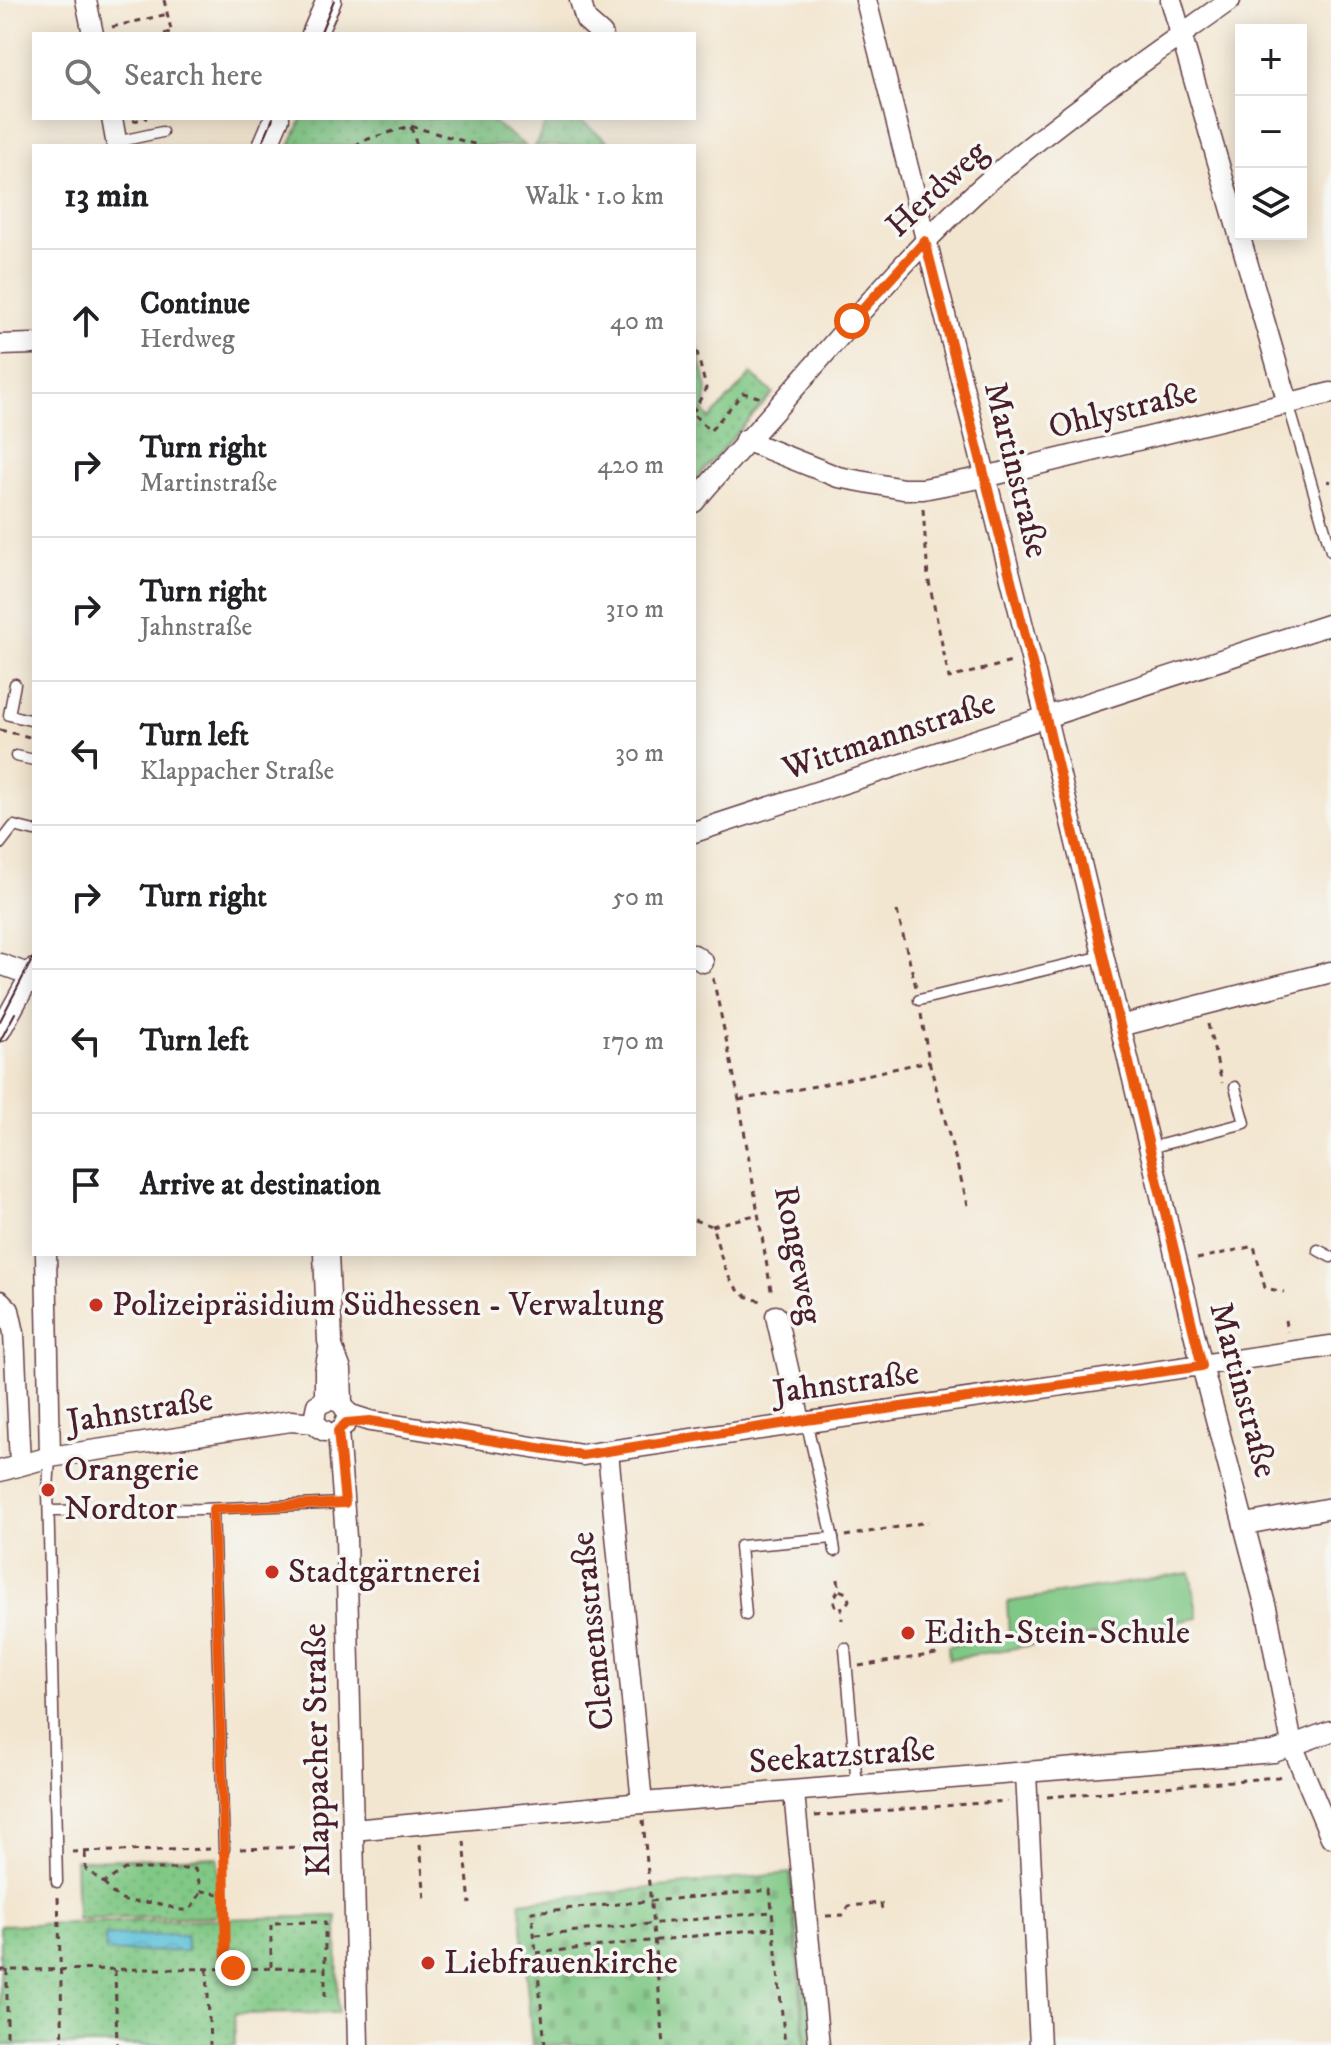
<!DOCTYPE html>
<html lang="en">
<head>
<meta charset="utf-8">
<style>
  body { margin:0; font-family:"IM FELL DW Pica",serif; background:#f2f2f2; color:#202124 }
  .controls { position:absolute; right:24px; top:24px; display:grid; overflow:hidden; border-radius:0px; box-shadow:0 4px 20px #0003 }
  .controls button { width:72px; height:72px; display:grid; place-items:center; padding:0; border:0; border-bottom:2px solid #e0e0e0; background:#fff; color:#202124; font:40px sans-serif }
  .stop { position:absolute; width:24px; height:24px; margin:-18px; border:6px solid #ea580c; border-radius:50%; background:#fff }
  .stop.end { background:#ea580c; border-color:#fff; box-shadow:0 2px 8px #0008 }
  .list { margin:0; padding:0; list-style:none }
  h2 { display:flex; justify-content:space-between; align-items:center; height:104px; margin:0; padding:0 32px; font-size:34px }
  h2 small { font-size:26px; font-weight:400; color:#757577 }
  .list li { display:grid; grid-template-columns:52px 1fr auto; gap:24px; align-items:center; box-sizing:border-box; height:144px; padding:0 32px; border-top:2px solid #e0e0e0 }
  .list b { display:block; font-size:30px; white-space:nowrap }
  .list p { margin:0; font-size:26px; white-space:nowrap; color:#757577 }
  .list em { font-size:26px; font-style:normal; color:#757577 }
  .icon { flex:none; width:44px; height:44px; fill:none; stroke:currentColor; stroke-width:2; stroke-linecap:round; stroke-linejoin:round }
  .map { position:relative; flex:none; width:1331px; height:2045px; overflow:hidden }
  .search { position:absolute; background:#fff; box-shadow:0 4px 20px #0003; left:32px; top:32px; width:664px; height:88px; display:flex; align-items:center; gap:20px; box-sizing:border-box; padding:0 28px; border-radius:0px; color:#757577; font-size:30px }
  .panel { position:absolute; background:#fff; box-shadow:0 4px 20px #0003; left:32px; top:144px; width:664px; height:1112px; border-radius:0px }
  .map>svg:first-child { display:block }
</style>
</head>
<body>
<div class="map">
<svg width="1331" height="2045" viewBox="0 0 1331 2045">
  <defs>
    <pattern id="cemetery-stones" width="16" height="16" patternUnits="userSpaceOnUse" patternTransform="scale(2)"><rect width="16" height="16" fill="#80c885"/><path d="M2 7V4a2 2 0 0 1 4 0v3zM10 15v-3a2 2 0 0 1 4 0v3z" fill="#70ab73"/></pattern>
    <pattern id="park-dots" width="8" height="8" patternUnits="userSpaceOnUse" patternTransform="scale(2)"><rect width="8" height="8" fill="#80c885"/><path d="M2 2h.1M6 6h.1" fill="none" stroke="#70ab73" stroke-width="1.8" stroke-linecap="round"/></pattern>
    <pattern id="water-waves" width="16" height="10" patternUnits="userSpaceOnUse" patternTransform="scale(2)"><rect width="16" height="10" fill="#5bc1d9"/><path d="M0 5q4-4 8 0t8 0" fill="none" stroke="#51a5ba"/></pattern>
  </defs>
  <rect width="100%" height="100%" fill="#f6f6f2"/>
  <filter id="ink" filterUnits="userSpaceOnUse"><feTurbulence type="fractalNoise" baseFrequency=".0125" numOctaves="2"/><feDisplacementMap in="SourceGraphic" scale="16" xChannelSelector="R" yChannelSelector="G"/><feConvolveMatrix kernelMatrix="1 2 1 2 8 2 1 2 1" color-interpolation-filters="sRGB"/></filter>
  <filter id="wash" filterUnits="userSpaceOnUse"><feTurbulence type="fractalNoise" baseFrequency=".006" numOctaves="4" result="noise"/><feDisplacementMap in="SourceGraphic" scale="32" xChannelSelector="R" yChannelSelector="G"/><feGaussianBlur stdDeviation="1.8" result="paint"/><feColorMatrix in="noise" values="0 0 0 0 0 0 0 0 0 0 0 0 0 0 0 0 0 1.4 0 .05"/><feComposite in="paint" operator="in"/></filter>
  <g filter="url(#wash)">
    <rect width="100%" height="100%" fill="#f3e6d0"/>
    <g fill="#80c885" stroke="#657458" stroke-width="2">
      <path d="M 1190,1573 L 1198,1618 L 949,1659 L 948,1646 L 1009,1635 L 1007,1602 Z"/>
      <path d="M 798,1872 L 815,2045 L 807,2045 L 791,1873 Z"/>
    </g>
    <path fill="url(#cemetery-stones)" stroke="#657458" stroke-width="2" d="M 790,1873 L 805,2045 L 532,2045 L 520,1902 Z"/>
    <g fill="url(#park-dots)" stroke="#657458" stroke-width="2">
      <path d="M 302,118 L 488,118 L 525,146 L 290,146 Z"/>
      <path d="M 548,118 L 577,118 L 614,146 L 535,146 Z"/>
      <path d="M 694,329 L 707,390 L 704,412 L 710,419 L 751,374 L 773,393 L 694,481 Z"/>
      <path d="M 218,1857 L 218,1916 L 77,1919 L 75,1860 Z"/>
      <path d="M 337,1916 L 338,2013 L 234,2014 L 235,2045 L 0,2045 L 0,1925 Z"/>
    </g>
    <path fill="url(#water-waves)" stroke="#527082" stroke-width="2" d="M 186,1935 L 187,1951 L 106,1952 L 105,1936 Z"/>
  </g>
  <g filter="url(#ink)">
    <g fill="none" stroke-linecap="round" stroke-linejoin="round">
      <defs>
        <g id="service">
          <path d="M 116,142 L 162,132"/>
          <path d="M 1288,403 L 1331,551"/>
          <path d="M 15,684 L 9,715 L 34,721"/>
          <path d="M 16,756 L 34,760"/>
          <path d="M 0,844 L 14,826 L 34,831"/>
          <path d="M 919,1000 L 1103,956"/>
          <path d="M 1149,1148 L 1245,1123 L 1235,1087"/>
          <path d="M 1318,1250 L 1331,1257"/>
          <path d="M 50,1457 L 48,1490 L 57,1882"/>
          <path d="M 213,1509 L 224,1849"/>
          <path d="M 49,1511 L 202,1509 L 345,1503"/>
          <path d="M 833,1538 L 835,1551"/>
          <path d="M 746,1615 L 740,1546 L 833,1538 L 806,1420"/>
          <path d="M 845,1648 L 857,1786"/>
        </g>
        <g id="minor">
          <path d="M 86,0 L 93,34"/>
          <path d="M 580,0 L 586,20 L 602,34"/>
          <path d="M 866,0 L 1046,718 L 1202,1366 L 1267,1612 L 1292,1745 L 1331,1837"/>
          <path d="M 1171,0 L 1288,403"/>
          <path d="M 112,118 L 117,146"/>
          <path d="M 0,345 L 34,344"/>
          <path d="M 745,440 L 838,477 L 903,489 L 923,489 L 985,477 L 1331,393"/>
          <path d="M 694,502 C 730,459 769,418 806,375 C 865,307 924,237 993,177 C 1068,113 1150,57 1230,0"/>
          <path d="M 694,832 L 1331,624"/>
          <path d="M 694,955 L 703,962"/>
          <path d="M 0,964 L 34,976"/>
          <path d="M 1120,1026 L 1331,972"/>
          <path d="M 0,1031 L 34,969"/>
          <path d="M 46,1254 L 50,1457"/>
          <path d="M 0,1301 L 9,1310 L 14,1333 L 20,1464"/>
          <path d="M 776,1316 L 800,1421"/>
          <path d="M 330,1341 L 341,1370 L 342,1403 L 348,1414 L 344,1426"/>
          <path d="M 325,1399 L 325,1371 L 330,1344"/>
          <path d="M 348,1414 L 370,1421 L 582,1455 L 1331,1346"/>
          <path d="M 325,1431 L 318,1427 L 314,1419 L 317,1405 L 331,1399 L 342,1403"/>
          <path d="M 338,1431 L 346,1537 L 358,2045"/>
          <path d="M 608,1452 L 642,1803"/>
          <path d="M 0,1471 L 50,1457 L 291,1421 L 316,1423"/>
          <path d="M 1246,1524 L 1331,1508"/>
          <path d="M 1026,1774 L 1040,2045"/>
          <path d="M 794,1793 L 819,2045"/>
          <path d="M 353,1830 L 642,1803 L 1274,1752 L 1331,1731"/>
        </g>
        <g id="tertiary">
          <path d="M 314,34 L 329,0"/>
          <path d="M 265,146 L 277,118"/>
          <path d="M 326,1254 L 330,1341"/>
        </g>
      </defs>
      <use href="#service" stroke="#633d44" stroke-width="13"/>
      <use href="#minor" stroke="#633d44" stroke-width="23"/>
      <use href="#tertiary" stroke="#633d44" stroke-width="27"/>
      <g stroke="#633d44" stroke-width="3" stroke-dasharray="6 6" stroke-linecap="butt">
        <path d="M 164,0 L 172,34"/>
        <path d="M 112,27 L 168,14"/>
        <path d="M 164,34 L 172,32"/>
        <path d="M 133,121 L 147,118"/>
        <path d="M 411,127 L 417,146"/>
        <path d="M 355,146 L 362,141 L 410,126 L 481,146"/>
        <path d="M 694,340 L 706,388 L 694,411"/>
        <path d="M 694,415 L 710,431 L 743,393 L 762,398"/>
        <path d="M 1328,481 L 1331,482"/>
        <path d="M 923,509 L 928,577 L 949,678 L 1012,662"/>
        <path d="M 0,730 L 34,738"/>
        <path d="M 897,911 L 916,987"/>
        <path d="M 713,978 L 739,1100 L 772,1296"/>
        <path d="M 921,1014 L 929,1061 L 968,1205"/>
        <path d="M 1208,1024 L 1222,1083"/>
        <path d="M 739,1100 L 821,1085 L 929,1061"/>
        <path d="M 694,1220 L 712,1226 C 723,1257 725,1298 764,1301"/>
        <path d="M 712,1226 L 755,1215"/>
        <path d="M 1197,1259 L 1254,1246 L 1265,1288 L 1284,1292"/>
        <path d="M 1285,1320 L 1287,1332"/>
        <path d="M 845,1536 L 928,1522"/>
        <path d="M 838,1579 L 839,1590 L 846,1593 L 849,1600 L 846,1606 L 841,1608 L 842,1620"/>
        <path d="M 838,1591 L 833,1600 L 835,1606 L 841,1608"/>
        <path d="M 859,1666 L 936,1654 L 939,1639 L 952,1637"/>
        <path d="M 1047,1797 L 1278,1777 L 1285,1773"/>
        <path d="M 815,1816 L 1007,1801"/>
        <path d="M 643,1820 L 664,2045"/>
        <path d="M 464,1841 L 470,1904"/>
        <path d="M 420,1844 L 425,1900"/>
        <path d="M 240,1849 L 336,1846"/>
        <path d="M 72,1852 L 212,1849"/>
        <path d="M 85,1853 L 86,1869 L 104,1883 L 125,1869 L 195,1869 L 202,1891 L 225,1895"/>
        <path d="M 224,1861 L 226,1969"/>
        <path d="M 104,1883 C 124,1911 132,1898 160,1904 C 173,1906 172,1911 190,1910 L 202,1891"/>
        <path d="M 58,1897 L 63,2045"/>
        <path d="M 826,1916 L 843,1915 L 849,1906 L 881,1903 L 882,1912"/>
        <path d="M 536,1935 L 771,1912"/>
        <path d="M 536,1953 L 771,1928"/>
        <path d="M 271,1967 L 271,1923 L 325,1922 L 325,1968"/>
        <path d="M 207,1969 L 210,2045"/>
        <path d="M 0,1970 L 325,1968 L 325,2003"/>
        <path d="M 7,1970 L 7,2045"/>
        <path d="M 115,1970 L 117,2045"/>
        <path d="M 545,2045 L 532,1912 L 770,1890 L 785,2045"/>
      </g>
      <use href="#service" stroke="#fff" stroke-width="10"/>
      <use href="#minor" stroke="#fff" stroke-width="20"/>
      <use href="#tertiary" stroke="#fff" stroke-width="24"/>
      <g stroke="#4a1f2b" stroke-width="2">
        <path d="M 320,34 L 334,0"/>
        <path d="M 261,146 L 273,118"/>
        <path d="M 0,1021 L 34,956"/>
        <path d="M 0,1041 L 15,1013"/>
      </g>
    </g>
  </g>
  <g fill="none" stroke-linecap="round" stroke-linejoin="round" filter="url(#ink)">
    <path stroke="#ea580c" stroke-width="10" d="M 233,1968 L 226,1969 L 224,1839 L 213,1509 L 345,1503 L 338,1431 L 346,1423 L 370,1421 L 582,1455 L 806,1420 L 1202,1366 L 1046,718 L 925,241 L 852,321"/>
  </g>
  <g fill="#c8321e" stroke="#f6f6f2" stroke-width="3">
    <circle cx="96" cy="1305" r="8"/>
    <circle cx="48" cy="1490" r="8"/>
    <circle cx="272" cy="1572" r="8"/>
    <circle cx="908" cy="1633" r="8"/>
    <circle cx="428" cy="1963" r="8"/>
  </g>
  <g text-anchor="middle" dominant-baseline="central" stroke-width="7" stroke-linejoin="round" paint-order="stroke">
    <g font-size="34" fill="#4a1f2b" stroke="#f6f6f2">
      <text transform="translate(937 189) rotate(-43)">Herdweg</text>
      <text transform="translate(1123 410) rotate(-14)">Ohlystraße</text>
      <text transform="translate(1016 470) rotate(76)">Martinstraße</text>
      <text transform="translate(889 736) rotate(-18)">Wittmannstraße</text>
      <text transform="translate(798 1255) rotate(79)">Rongeweg</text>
      <text transform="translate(846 1383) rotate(-8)">Jahnstraße</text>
      <text transform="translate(1243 1390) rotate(75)">Martinstraße</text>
      <text transform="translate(140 1411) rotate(-9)">Jahnstraße</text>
      <text transform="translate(593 1631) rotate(-96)">Clemensstraße</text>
      <text transform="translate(317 1750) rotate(-91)">Klappacher Straße</text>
      <text transform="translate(842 1756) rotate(-4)">Seekatzstraße</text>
    </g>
    <g font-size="34" fill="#4a1f2b" stroke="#f6f6f2" text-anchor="start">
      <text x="112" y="1305">Polizeipräsidium Südhessen - Verwaltung</text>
      <text x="64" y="1470">Orangerie<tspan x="64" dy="39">Nordtor</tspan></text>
      <text x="288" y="1572">Stadtgärtnerei</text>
      <text x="924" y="1633">Edith-Stein-Schule</text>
      <text x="444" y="1963">Liebfrauenkirche</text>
    </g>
  </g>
</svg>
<div class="controls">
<button>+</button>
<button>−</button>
<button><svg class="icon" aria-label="layers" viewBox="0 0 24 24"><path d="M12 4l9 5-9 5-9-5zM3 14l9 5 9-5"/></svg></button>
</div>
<div class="stop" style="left:852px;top:321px"></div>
<div class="stop end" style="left:233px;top:1968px"></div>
<div class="search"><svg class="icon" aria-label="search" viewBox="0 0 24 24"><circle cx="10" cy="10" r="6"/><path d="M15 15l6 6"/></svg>Search here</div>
<section class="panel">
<h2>13 min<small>Walk · 1.0 km</small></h2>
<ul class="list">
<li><svg class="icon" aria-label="ahead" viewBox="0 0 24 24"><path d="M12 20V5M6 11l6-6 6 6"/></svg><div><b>Continue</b><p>Herdweg</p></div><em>40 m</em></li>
<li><svg class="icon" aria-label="right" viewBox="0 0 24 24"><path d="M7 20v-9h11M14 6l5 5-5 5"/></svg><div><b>Turn right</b><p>Martinstraße</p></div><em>420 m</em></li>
<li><svg class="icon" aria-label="right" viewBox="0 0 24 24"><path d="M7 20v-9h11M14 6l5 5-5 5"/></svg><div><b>Turn right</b><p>Jahnstraße</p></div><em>310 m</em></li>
<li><svg class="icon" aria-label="left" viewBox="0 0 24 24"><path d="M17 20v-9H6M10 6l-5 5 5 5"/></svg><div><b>Turn left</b><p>Klappacher Straße</p></div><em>30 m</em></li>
<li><svg class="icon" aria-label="right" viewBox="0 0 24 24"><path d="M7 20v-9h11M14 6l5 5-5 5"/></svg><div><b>Turn right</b></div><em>50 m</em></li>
<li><svg class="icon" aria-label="left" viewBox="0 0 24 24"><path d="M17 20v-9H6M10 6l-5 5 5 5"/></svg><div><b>Turn left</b></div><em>170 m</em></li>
<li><svg class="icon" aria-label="arrive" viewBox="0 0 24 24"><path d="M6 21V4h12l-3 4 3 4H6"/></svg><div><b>Arrive at destination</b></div></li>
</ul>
</section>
</div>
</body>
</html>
